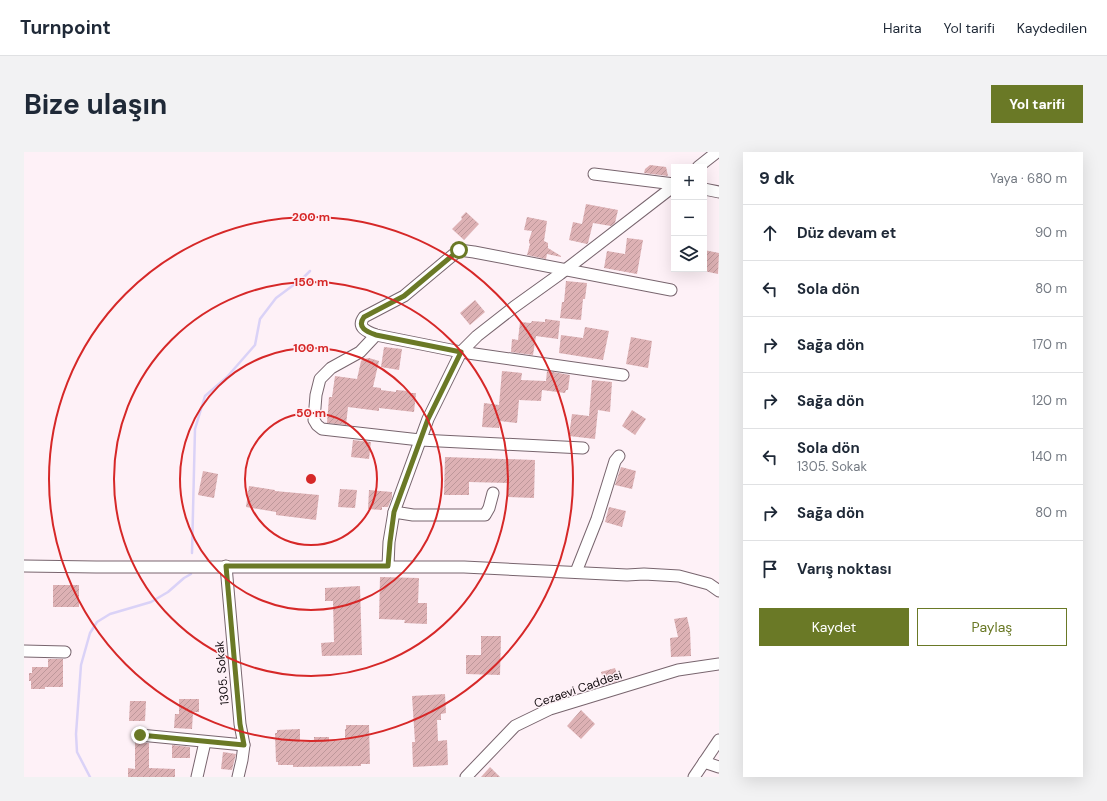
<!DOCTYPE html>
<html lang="tr">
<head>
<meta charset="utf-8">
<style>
  body { margin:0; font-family:"DM Sans",sans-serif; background:#f2f2f3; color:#1f2937 }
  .controls { position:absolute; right:12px; top:12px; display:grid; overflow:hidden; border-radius:0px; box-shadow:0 4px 16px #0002 }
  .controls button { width:36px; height:36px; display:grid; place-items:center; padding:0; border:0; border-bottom:1px solid #e0e1e3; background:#fff; color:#1f2937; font:20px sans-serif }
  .stop { position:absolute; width:12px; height:12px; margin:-9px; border:3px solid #6a7926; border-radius:50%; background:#fff }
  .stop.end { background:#6a7926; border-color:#fff; box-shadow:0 1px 4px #0008 }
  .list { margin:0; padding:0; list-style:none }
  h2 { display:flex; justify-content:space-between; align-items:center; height:52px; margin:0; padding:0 16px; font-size:17px }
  h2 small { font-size:13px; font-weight:400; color:#747a83 }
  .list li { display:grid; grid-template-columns:26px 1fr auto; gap:12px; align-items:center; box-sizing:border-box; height:56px; padding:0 16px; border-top:1px solid #e0e1e3 }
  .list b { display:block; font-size:15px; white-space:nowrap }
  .list p { margin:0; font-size:13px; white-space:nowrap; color:#747a83 }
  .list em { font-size:13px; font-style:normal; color:#747a83 }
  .actions { display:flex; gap:8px; padding:12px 16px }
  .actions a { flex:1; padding:9px 0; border:1px solid #6a7926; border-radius:0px; text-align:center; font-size:14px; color:#6a7926 }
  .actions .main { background:#6a7926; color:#fff }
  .icon { flex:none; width:22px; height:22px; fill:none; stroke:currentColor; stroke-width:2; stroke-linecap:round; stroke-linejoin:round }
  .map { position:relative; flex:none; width:695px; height:625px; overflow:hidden; border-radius:0px }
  header { display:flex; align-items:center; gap:24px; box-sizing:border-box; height:56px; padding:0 20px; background:#fff; border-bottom:1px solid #e0e1e3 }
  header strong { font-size:19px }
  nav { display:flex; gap:22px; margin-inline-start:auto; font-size:14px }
  .intro { display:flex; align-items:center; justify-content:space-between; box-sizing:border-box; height:96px; padding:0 24px }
  h1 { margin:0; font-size:28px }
  .button { padding:10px 18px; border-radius:0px; background:#6a7926; color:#fff; font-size:14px; font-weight:700 }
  main { display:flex; gap:24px; padding:0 24px }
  aside { flex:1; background:#fff; border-radius:0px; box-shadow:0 4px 16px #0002 }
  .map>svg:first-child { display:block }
</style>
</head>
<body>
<header>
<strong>Turnpoint</strong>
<nav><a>Harita</a><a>Yol tarifi</a><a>Kaydedilen</a></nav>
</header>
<div class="intro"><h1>Bize ulaşın</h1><a class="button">Yol tarifi</a></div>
<main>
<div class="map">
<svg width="695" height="625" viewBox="0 0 695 625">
  <defs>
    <pattern id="building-hatch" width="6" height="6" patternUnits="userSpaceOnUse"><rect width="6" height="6" fill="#ddb1b4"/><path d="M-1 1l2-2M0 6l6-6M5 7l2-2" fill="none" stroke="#bd979a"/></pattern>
  </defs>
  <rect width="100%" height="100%" fill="#fef1f7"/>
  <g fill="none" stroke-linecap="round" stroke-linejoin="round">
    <g stroke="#dad2f7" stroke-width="2.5">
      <path d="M 168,401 L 171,277 L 181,244 L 203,225 L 231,193 L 236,167 L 252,146 L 279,126 L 286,119"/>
      <path d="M 66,625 L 53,600 L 52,582 L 57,513 L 66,481 L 73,470 L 86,462 L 127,450 L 144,440 L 160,426 L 167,422"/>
    </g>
  </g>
  <g fill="url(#building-hatch)">
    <path d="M 626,13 L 642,15 L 644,24 L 620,21 L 621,17 Z"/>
    <path d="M 562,52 L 594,58 L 591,71 L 587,74 L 569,71 L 564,91 L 563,92 L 545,88 L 549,70 L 558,72 Z"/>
    <path d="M 442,60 L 455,72 L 440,88 L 428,77 L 438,67 L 437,65 Z"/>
    <path d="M 503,65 L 523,69 L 520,89 L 524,91 L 524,96 L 537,104 L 537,105 L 523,102 L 522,107 L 503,103 L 506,92 L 505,91 L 505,88 L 508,79 L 500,78 Z"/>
    <path d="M 603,86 L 619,88 L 613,122 L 580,116 L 583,99 L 601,102 Z"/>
    <path d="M 680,98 L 695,101 L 694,122 L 680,119 Z"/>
    <path d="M 542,129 L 563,131 L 561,147 L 559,147 L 557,168 L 536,166 L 538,150 L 540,150 Z"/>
    <path d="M 451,148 L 461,160 L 446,173 L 436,161 Z"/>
    <path d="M 521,167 L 536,169 L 534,187 L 512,184 L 509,203 L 487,200 L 488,187 L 494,188 L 496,170 L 507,171 L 508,169 L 521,170 Z"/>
    <path d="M 561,175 L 585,179 L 579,208 L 535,201 L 537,183 L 559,186 Z"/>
    <path d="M 607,185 L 628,189 L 624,216 L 602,212 Z"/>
    <path d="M 360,195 L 378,197 L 375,218 L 357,215 Z"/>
    <path d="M 345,206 L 355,209 L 349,235 L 357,236 L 357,238 L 372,240 L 372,238 L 384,239 L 384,241 L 392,241 L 390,260 L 355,256 L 355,259 L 324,255 L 322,273 L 303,271 L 305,245 L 308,245 L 311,224 L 333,227 L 337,209 L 340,207 Z"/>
    <path d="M 478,219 L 498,221 L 497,228 L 522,229 L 523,219 L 546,223 L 544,238 L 542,238 L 541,241 L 518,238 L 517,249 L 495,248 L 493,271 L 476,269 L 475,276 L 458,275 L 460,251 L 475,253 Z"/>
    <path d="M 568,228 L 588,230 L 586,260 L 574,258 L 571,287 L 545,284 L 548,262 L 565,264 Z"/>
    <path d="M 608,258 L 622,267 L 611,283 L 598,274 Z"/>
    <path d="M 329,288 L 347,290 L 345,307 L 327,305 Z"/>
    <path d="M 421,305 L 511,308 L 510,346 L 483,345 L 484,331 L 445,330 L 445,343 L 420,343 Z"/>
    <path d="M 597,315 L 612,319 L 608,337 L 591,333 Z"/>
    <path d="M 179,319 L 194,322 L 190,346 L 174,343 Z"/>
    <path d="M 225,334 L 251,338 L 251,339 L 295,343 L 292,368 L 252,363 L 252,360 L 222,355 Z"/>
    <path d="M 316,337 L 333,338 L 331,356 L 314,355 Z"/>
    <path d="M 345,338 L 368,340 L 368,345 L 364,355 L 358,355 L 358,358 L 344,357 Z"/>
    <path d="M 585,355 L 602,359 L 598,375 L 581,370 Z"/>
    <path d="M 356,425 L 395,426 L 394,451 L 403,451 L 403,472 L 380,471 L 381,468 L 355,467 Z"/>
    <rect x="29" y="433" width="26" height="22"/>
    <path d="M 336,434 L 338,503 L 298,504 L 297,491 L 310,490 L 309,449 L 301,449 L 301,436 Z"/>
    <path d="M 663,465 L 666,478 L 667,504 L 647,505 L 646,486 L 654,485 L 650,467 Z"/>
    <path d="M 457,484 L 477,484 L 476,523 L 442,522 L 442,503 L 457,503 Z"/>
    <path d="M 24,507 L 39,507 L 39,535 L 21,535 L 21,537 L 7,537 L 7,529 L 5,529 L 5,521 L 8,521 L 8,515 L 24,515 Z"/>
    <path d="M 591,516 L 595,529 L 581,533 L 577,520 Z"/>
    <path d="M 421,542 L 422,561 L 417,562 L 417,568 L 413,568 L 414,589 L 423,588 L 424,613 L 389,615 L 388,590 L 391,590 L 388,544 Z"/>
    <path d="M 155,547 L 175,547 L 175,560 L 169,560 L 168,577 L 150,576 L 151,562 L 155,562 Z"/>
    <path d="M 106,549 L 122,549 L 121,569 L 105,569 Z"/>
    <path d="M 557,558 L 571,572 L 557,587 L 543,574 Z"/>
    <path d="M 322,573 L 345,573 L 346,612 L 337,612 L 337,614 L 269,615 L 269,613 L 254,613 L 254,610 L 252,610 L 251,581 L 253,581 L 253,578 L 276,577 L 276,590 L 290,589 L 290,585 L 305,585 L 305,589 L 321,588 L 321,577 L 322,577 Z"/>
    <path d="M 111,590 L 125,591 L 125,616 L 151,617 L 151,625 L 104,625 L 104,616 L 111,617 Z"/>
    <path d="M 148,593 L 166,595 L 166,606 L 148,606 Z"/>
    <path d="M 199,600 L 212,602 L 208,618 L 197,617 Z"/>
    <path d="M 466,615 L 476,625 L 457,625 Z"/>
  </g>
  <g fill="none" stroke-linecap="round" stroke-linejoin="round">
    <defs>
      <g id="minor">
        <path d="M 674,15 L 693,0"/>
        <path d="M 570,22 L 650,32"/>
        <path d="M 680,37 L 695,40"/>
        <path d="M 352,183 L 336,200 L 307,216 L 296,227 L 292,243 L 290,268 L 293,273 L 298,277 L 396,288 L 559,296"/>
        <path d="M 599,223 L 437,200 L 352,183 C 344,180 332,176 340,165 L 380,144 L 435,98 L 450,100 L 647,138"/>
        <path d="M 370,360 L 389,363 L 461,363 L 465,356 L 469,341"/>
        <path d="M 0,414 L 72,415 L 440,415 L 603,423 L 620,422 L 655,424 L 685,432 L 695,439"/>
        <path d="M 202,414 L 216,572 L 220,593 L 218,608 L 214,625"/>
        <path d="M 364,414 L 365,390 L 370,360 L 404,267 L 437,200 L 453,184 L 490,155 L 536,122 L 650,34"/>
        <path d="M 552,420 L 573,367 L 591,309 L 595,304"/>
        <path d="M 0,499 L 41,500"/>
        <path d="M 116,583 L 220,593"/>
        <path d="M 680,610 L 695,615"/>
        <path d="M 173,625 L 181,590"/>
        <path d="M 442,625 L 491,574 L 526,557 L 654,518 L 695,512"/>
        <path d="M 670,625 L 695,588"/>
      </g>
    </defs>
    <use href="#minor" stroke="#78656e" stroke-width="13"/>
    <use href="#minor" stroke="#fff" stroke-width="11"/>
  </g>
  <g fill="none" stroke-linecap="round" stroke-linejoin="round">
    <path stroke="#6a7926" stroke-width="5" d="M 116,583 L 220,593 L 216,572 L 202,414 L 364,414 L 366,390 L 370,360 L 404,267 L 437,200 L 352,183 C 344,180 332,176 340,165 L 380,144 L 435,98"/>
  </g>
  <g fill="none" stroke="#d62828" stroke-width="2">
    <circle cx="287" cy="327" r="66"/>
    <circle cx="287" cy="327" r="131"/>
    <circle cx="287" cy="327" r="197"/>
    <circle cx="287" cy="327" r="262"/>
  </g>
  <g text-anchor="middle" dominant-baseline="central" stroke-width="3" stroke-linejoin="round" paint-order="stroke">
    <g font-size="12" fill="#120b0e" stroke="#fef1f7">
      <text transform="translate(198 521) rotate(-95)">1305. Sokak</text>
      <text transform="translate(554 537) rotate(-19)">Cezaevi Caddesi</text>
    </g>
  </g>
  <circle cx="287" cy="327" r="6" fill="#d62828" stroke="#fef1f7" stroke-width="2"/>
  <g font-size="12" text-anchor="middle" font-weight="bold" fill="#d62828" stroke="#fef1f7" stroke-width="3" stroke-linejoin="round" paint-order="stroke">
    <text x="287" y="69">200 m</text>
    <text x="287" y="134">150 m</text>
    <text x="287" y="200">100 m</text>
    <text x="287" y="265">50 m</text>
  </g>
</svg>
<div class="controls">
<button>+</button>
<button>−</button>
<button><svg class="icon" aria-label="layers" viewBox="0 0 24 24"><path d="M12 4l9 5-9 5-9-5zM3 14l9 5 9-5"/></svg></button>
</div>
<div class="stop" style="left:435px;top:98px"></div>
<div class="stop end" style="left:116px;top:583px"></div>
</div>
<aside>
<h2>9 dk<small>Yaya · 680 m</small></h2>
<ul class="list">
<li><svg class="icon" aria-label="ahead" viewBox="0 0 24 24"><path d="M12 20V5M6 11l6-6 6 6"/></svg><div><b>Düz devam et</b></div><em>90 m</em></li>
<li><svg class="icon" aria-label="left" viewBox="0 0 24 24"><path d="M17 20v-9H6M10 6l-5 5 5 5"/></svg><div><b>Sola dön</b></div><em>80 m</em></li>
<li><svg class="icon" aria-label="right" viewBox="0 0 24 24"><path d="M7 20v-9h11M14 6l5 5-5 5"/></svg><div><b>Sağa dön</b></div><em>170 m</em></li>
<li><svg class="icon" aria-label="right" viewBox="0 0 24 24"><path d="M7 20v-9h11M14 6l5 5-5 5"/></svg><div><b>Sağa dön</b></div><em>120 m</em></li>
<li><svg class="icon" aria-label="left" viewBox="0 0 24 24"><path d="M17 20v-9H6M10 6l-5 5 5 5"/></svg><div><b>Sola dön</b><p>1305. Sokak</p></div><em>140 m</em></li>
<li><svg class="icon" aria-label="right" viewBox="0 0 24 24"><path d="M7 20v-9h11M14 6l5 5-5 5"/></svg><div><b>Sağa dön</b></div><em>80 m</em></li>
<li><svg class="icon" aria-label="arrive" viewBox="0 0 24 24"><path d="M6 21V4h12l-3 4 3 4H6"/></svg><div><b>Varış noktası</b></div></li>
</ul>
<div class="actions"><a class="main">Kaydet</a><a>Paylaş</a></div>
</aside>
</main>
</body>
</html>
